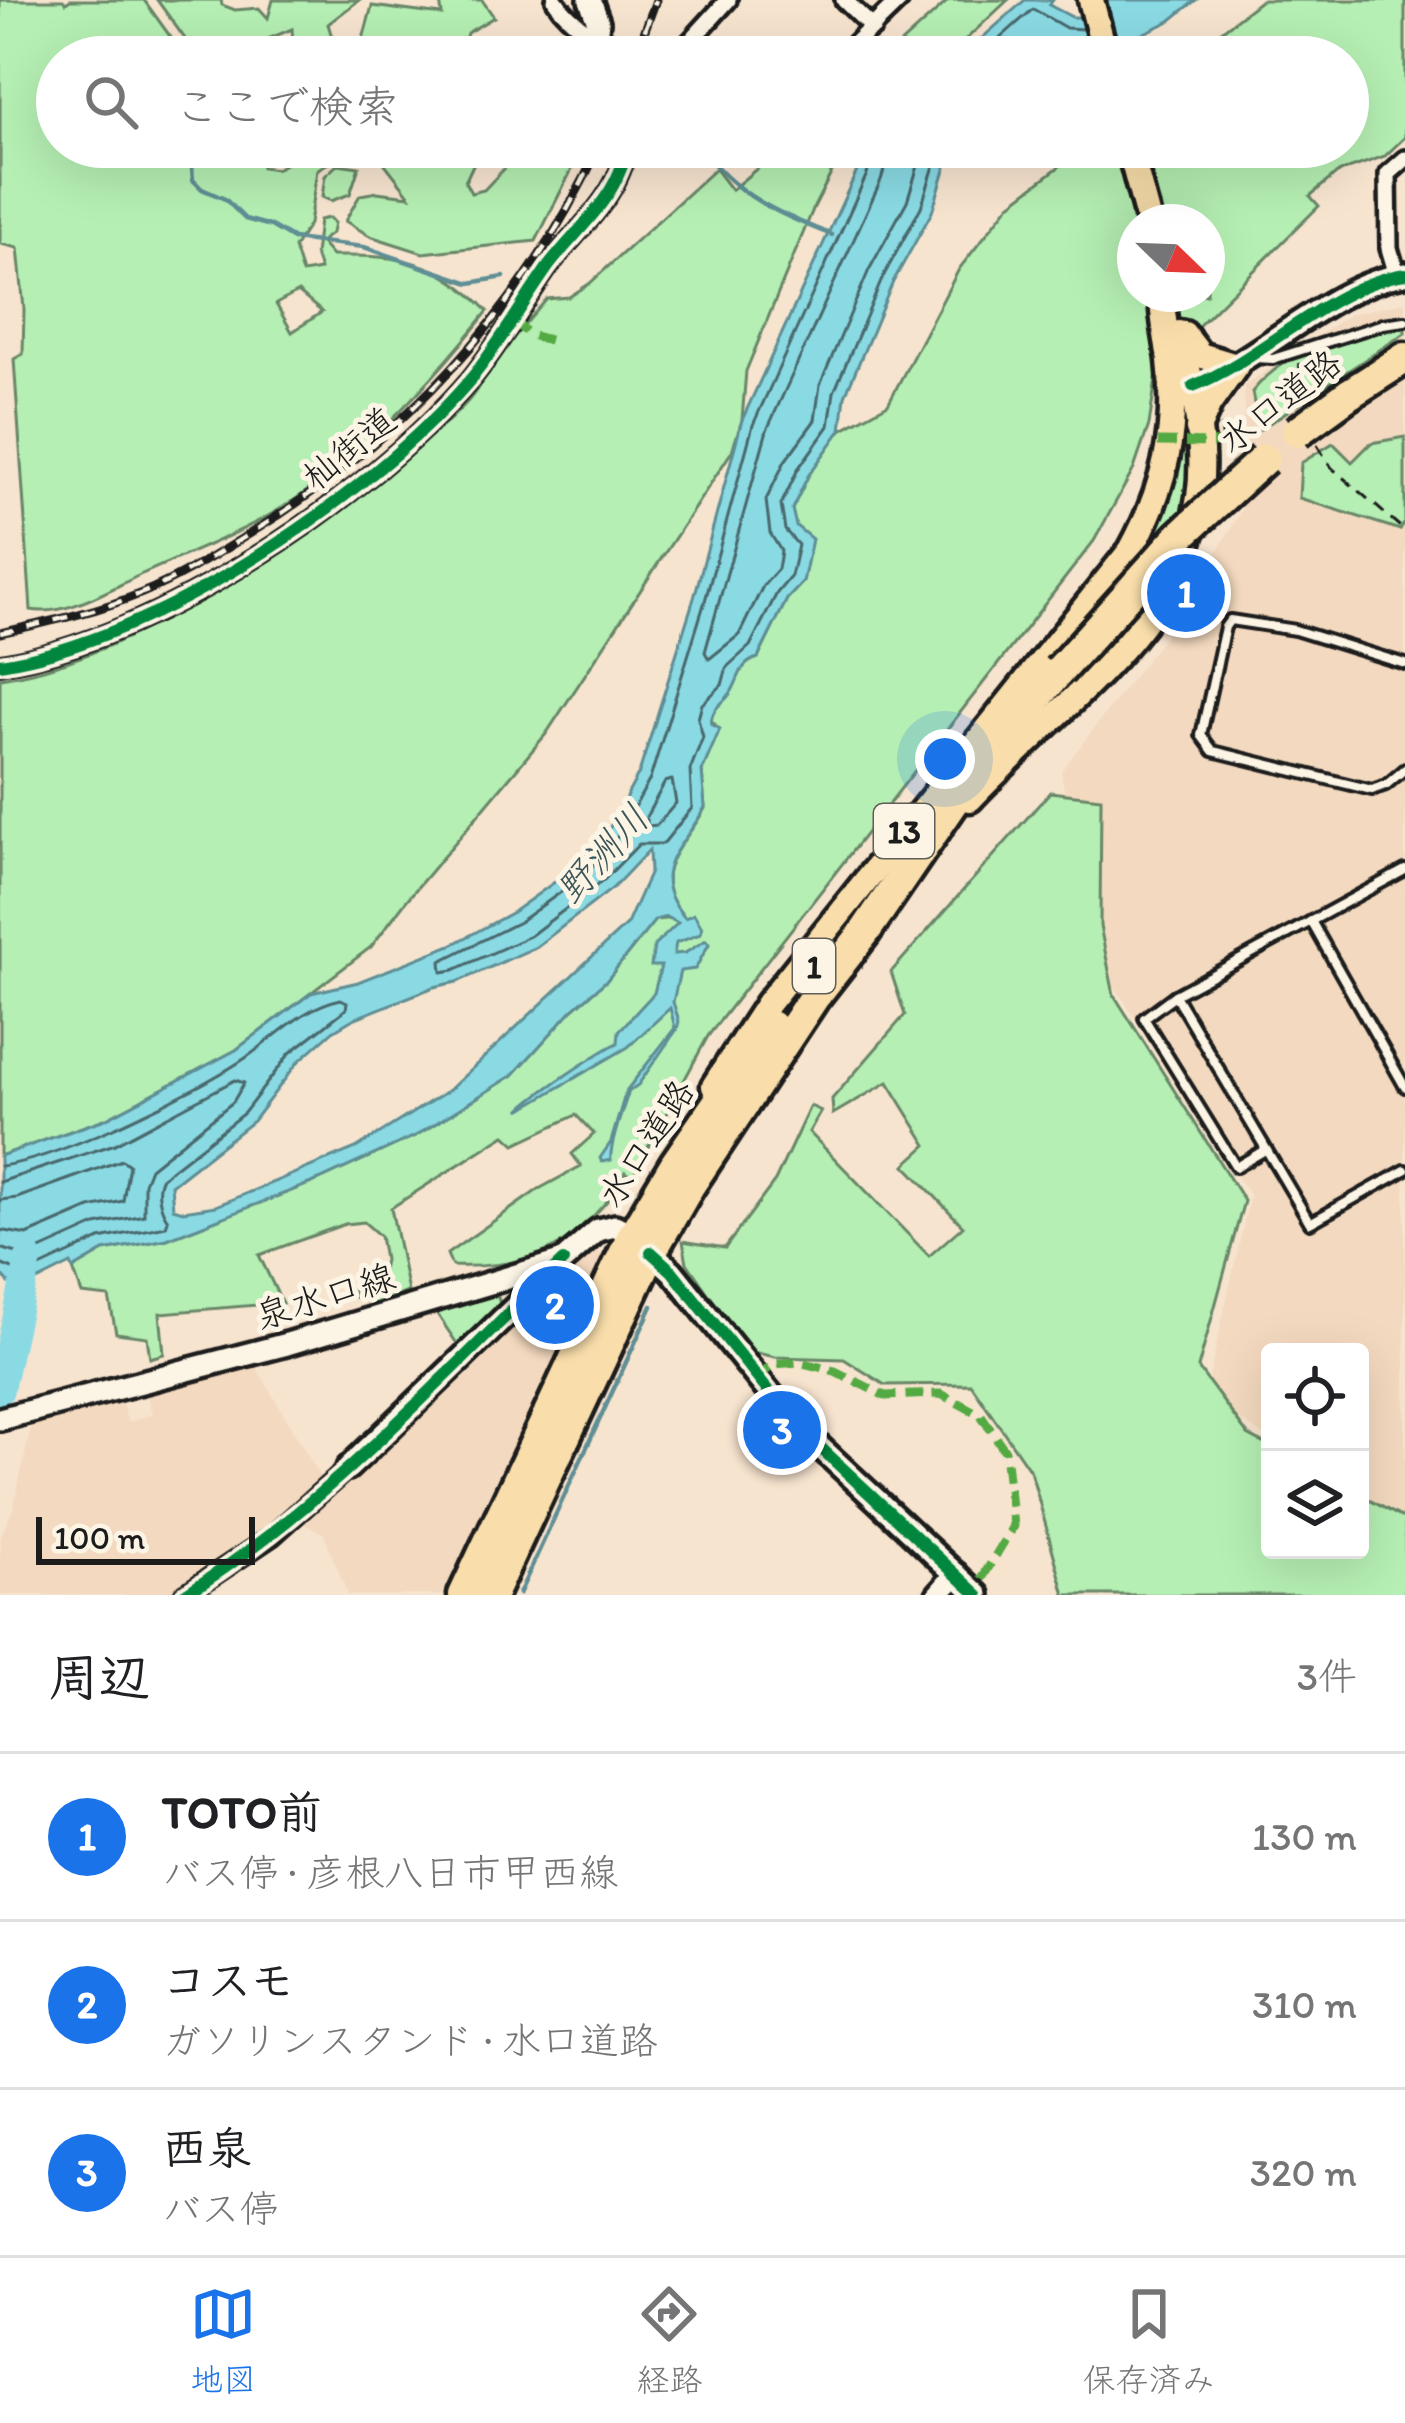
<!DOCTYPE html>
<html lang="ja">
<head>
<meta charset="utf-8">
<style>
  body { margin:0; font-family:Itim,"Klee One",sans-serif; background:#f6f6f6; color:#202124 }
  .controls { position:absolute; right:36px; bottom:36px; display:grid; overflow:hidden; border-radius:12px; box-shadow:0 12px 48px #0002 }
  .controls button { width:108px; height:108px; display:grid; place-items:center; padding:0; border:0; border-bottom:3px solid #e0e0e0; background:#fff; color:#202124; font:60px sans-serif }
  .compass { position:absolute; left:1117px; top:204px; width:108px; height:108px; border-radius:50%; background:#fff; box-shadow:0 12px 48px #0002; rotate:113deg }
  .scale { position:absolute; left:36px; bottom:30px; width:219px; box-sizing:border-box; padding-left:12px; border:6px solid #1c1c1c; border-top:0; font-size:33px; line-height:42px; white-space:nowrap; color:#1c1c1c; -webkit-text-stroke:9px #fcf5e5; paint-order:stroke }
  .you { position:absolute; left:945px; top:759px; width:42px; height:42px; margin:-30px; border:9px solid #fff; border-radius:50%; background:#1a73e8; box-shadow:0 0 0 18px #1a73e833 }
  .badge { display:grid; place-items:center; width:78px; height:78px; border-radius:50%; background:#1a73e8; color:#fff; font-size:39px; font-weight:700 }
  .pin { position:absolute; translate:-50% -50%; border:6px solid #fff; box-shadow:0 3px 12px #0006 }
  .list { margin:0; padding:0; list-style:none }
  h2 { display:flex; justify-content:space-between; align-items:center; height:156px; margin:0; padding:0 48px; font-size:51px }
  h2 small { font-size:39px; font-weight:400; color:#757577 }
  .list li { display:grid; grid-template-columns:78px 1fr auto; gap:36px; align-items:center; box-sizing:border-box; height:168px; padding:0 48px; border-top:3px solid #e0e0e0 }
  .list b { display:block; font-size:45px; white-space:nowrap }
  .list p { margin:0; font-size:39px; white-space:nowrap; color:#757577 }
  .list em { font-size:39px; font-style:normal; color:#757577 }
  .icon { flex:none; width:66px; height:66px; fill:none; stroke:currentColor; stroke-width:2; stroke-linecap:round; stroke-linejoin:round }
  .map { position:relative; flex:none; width:1405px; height:1595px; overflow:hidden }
  .search { position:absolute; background:#fff; box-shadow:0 12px 48px #0002; left:36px; right:36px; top:36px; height:132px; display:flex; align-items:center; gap:30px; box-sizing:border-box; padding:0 42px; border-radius:66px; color:#757577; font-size:45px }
  .sheet { height:660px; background:#fff }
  nav { display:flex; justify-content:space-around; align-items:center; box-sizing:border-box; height:168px; border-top:3px solid #e0e0e0; background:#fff; font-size:33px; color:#757577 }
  nav a { display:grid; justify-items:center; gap:6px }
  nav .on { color:#1a73e8 }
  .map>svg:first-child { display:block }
</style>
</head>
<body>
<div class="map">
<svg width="1405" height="1595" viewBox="0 0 1405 1595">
  <rect width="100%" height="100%" fill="#f7e4cf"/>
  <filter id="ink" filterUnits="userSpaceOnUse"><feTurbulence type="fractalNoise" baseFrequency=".00833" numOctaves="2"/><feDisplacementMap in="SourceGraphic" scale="24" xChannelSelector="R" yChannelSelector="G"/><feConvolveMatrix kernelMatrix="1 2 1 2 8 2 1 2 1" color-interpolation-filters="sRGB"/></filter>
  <g filter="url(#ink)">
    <g fill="#f3d9bf">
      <path d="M 1405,302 L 1405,1531 L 1360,1500 L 1360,1352 L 1270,1352 L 1270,1440 L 1205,1396 L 1250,1196 L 1088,945 L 1061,771 L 1174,624 L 1243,508 L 1244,386 L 1350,314 Z"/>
      <path d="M 590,1249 L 603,1255 L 527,1424 L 442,1595 L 348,1595 L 323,1533 L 304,1524 Z"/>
      <path d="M 254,1363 L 322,1480 L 269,1529 L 166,1595 L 0,1595 L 0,1537 L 13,1509 L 33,1418 L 119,1396 L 128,1422 L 152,1414 L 145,1388 Z"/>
    </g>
    <g fill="#b5efb3" stroke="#688668" stroke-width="3" fill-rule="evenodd">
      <path d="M 0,0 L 63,0 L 66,3 L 70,0 L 144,0 L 185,57 L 57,57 L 57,147 L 258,147 L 262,167 L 276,169 L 304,153 L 306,147 L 359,147 C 353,153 330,160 317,170 L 309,224 L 294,248 L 302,273 L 320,270 L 315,255 L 319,220 L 329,218 L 334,223 L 332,233 L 320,242 L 332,256 C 401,255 439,260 488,311 C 430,384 357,464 275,512 C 234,536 186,554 142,574 C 110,589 66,617 31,610 L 14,359 L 23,354 L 24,309 L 18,248 L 1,244 L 0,240 ZM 298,292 L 322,312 L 292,332 L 276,304 Z"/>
      <path d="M 157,0 L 221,0 L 222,5 L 235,10 L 259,8 L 268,18 L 273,0 L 359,0 L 328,24 L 332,37 L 328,47 L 321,50 L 304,41 L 293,41 L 292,29 L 256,44 L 239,44 L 247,57 L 198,57 Z"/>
      <path d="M 440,0 L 482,0 L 494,17 L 467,33 L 463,47 L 479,52 L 479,57 L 349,57 L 363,39 L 372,6 L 442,15 Z"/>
      <path d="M 949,0 L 1008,0 L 947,57 L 886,57 Z"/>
      <path d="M 1261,0 L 1405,0 L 1405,137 L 1385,156 L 1337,173 L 1310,196 L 1319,206 L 1158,366 L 1149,425 L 1134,469 L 1094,541 L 708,1036 L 632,1177 L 625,1172 C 620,1188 609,1199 598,1211 C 559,1258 511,1268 452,1266 L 447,1254 L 539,1189 L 581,1166 L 572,1154 L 594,1134 L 576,1115 L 515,1144 L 505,1135 L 391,1208 L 408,1292 L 375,1304 L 354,1297 L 354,1286 L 381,1274 L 384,1260 L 380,1236 L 364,1222 L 345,1224 L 259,1255 L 282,1303 L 160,1313 L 164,1354 L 150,1358 L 147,1337 L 116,1333 L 109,1297 L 82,1294 L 73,1269 L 104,1251 L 167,1239 L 319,1180 L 417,1135 L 513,1075 L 572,1010 L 607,980 L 655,920 L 684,917 C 644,870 685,847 705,808 L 702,771 L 719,729 L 709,718 C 714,706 720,704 728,695 C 741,681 736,665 758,658 L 787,599 L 803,582 L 792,509 L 808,476 L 841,430 L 888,404 L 959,269 L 1010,204 L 1085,147 L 1348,147 L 1348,57 L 1188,57 ZM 1135,222 L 1207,222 L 1207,294 L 1135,294 Z"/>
      <path d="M 372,147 L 583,147 L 536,241 L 423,253 L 370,236 L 345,221 L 360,195 L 377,192 L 410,196 ZM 507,153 L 515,157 L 484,190 L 471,193 L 465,182 L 478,154 L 498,158 Z"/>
      <path d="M 783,147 L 850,147 L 840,156 L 814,207 L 746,371 L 742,420 L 732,451 L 546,734 L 406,901 L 371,947 L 236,1050 L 105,1119 L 0,1156 L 0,678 C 128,660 260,562 362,487 C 398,460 439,434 469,400 C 479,389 485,374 494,362 C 510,340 529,320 547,299 L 569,297 L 589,284 L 715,169 L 731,190 Z"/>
      <path d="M 338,164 L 359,167 L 350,194 L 331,201 L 322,197 L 325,176 Z"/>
      <path d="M 1385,318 L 1405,327 L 1405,333 L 1259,430 L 1252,392 C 1282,353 1341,336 1385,318 Z"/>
      <path d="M 1185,426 L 1195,426 L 1195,500 L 1152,607 L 986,777 L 1144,550 C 1167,510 1179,472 1185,426 Z"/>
      <path d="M 1405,437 L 1405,522 L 1400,530 L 1299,498 L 1301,463 L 1333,443 L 1352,462 L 1371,443 Z"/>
      <path d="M 1050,792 L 1101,798 L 1100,926 L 1114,995 L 1244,1201 L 1198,1368 L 1248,1435 L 1270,1447 L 1270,1550 L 1360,1550 L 1360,1495 L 1401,1517 L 1405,1515 L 1405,1595 L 1065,1595 L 1031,1472 L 971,1384 L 885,1385 L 844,1359 L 775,1357 L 748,1351 L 687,1263 L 683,1241 L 725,1248 L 775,1181 L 810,1106 L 821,1111 L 809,1132 L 929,1256 L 963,1226 L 905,1165 L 927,1145 L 888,1082 L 833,1114 L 832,1099 L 905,1015 L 891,972 Z"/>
      <path d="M 475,1294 L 498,1297 L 503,1314 L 460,1348 L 433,1308 Z"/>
    </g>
    <g fill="#8adae4" stroke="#5e8e94" stroke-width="3" fill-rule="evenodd">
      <path d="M 1025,0 L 1053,0 L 1049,5 L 1072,17 L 1087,17 L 1104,0 L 1196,0 L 1170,21 L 1099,54 L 961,57 Z"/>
      <path d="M 868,147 L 952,147 L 932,212 L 893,282 L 845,396 L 841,430 L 808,476 L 792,509 L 796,526 L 812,539 L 803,582 L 787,599 L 758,658 C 741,663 741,673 733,689 C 726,704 712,704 711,724 L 720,729 L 702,771 L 705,807 C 685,847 643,870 685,918 L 694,914 L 702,928 L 700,934 L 676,943 L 674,954 L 685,953 L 706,940 L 709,944 L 695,969 L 680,971 L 673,1002 L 679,1021 L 677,1029 L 638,1085 L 629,1091 C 624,1105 609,1148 611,1160 L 602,1162 L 600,1158 L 611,1142 L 626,1091 L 675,1028 L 670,1008 L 628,1047 L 520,1110 C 531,1097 602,1050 618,1043 L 619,1031 L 654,993 L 661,966 L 651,966 L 654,946 L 678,923 L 666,917 L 655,920 L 607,980 L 572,1010 L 513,1075 L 417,1135 L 319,1180 L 167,1239 L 104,1251 L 73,1269 L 71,1264 L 35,1282 L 33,1293 L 19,1294 L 0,1273 L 0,1156 L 105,1119 L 236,1050 L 311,993 L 358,982 L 454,944 L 513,912 L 577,866 L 609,829 L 639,773 L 694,598 L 742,420 ZM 649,850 L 650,872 L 627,924 L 449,1090 L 356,1148 L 216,1206 L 183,1211 L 173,1208 L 171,1185 L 253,1121 L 298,1062 L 333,1031 L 353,1019 L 434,987 L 457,982 L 536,947 L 613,888 Z"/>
    </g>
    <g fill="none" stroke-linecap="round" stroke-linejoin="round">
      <g stroke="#48686c" stroke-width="3">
        <path d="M 979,57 L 1033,9 L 1066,28 L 1083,29"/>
        <path d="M 876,147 L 867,174 L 753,425 L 705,601 L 650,779 L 619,835 L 585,875 L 519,922 L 441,961 L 442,972 L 454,970 L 530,936 L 605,879 L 639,844 L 663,844 L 692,808 L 690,770 L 703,737 L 698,719 L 702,704 L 722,685 L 727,667 L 750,646 L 777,593 L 791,576 L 798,545 L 785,530 L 781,505 L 798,469 L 829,426 L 834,392 L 883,277 L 921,207 L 940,147"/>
        <path d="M 891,147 L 881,180 L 767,430 L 705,652 L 709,659 L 739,635 L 763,586 L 778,569 L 781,551 L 770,533 L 766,500 L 785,461 L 815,420 L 820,385 L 869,270 L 907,201 L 924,147"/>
        <path d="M 672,780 L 676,803 L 657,825 L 648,826 L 646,817 L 665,782 Z"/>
        <path d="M 0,1166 C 57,1160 198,1091 247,1057 C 278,1035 303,1007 341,999 L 347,1002 L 346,1009 L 290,1053 L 244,1113 L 162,1177 C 155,1190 160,1209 168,1220 L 166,1226 L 100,1239 L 25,1274 L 0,1264"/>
        <path d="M 0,1182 L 115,1144 L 235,1080 L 244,1083 L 233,1102 L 150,1168 L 144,1183 L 144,1215 L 96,1225 L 27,1256 L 0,1248"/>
        <path d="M 0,1200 L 17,1198 L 122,1160 L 129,1165 L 123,1201 L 90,1208 L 27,1235 L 0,1230"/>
      </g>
      <g stroke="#5e8e94" stroke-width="4.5">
        <path d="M 566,18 L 567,39 L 588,57"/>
        <path d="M 702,147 C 731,194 783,216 832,235"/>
        <path d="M 192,168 L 193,180 L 202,189 L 225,199 L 245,219 L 271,226 L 293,239 L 364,247 L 470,283 L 504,277"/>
        <path d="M 519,1594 L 652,1306"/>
      </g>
      <path stroke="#8adae4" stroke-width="27" d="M 0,1391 L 29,1257"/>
      <defs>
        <g id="lane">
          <path d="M 1256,358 L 1273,359 L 1383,324 L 1405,321"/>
          <path d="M 1405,664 L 1295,630 L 1230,620 L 1225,627 L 1201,735 L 1213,751 L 1372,790 L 1386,785 L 1405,769"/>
          <path d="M 1311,921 L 1405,1087"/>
          <path d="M 1175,995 L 1310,1223 L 1405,1170"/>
          <path d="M 1265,1150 L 1236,1167 L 1144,1018 L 1175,995 L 1405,870"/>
        </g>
        <g id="street">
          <path d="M 555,0 C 570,24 606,46 631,57"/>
          <path d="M 844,0 L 873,28"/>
          <path d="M 676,57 L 728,0"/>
          <path d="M 841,57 L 900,0"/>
          <path d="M 1397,275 L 1389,248 L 1388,174 L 1405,159"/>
          <path d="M 0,664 C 155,641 369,498 470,380 C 499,345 522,304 548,267 C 568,240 594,218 611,189 C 619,176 624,161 629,147"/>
          <path d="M 184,1595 L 272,1536 L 348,1468"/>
        </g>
        <g id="secondary">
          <path d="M 590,0 L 598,22 L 596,36"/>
          <path d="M 1193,386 C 1264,358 1328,286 1405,274"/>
          <path d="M 0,1419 L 287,1344 L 560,1262"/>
          <path d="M 348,1468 L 563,1261 L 598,1230 L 615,1226 L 633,1235 L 672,1271 L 793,1422 L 978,1595"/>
          <path d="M 938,1595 L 956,1574"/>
        </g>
        <g id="primary">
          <path d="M 1091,0 L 1106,57"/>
          <path d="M 1129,147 L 1149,222"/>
          <path d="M 1184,334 L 1200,355 L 1236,366 L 1209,404 L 1198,429"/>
          <path d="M 970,799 C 1065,697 1210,609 1201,451 C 1199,411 1189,372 1179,333"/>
          <path d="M 714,1086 L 768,1003 L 1131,550 C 1165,488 1178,431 1170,360 C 1167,338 1162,316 1162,294"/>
        </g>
        <g id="highway">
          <path d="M 1349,394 L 1405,358"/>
          <path d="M 464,1595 L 633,1235 L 676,1163 L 771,1026"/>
          <path d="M 491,1595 L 651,1252 L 689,1186 L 814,997 L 864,933 L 968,781 L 1059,671"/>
        </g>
      </defs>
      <use href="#lane" stroke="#1c1c1c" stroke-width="16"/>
      <use href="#street" stroke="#1c1c1c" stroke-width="24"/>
      <use href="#secondary" stroke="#1c1c1c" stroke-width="30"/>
      <use href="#primary" stroke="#1c1c1c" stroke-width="33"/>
      <use href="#highway" stroke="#1c1c1c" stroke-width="39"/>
      <g stroke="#1c1c1c" stroke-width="3" stroke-dasharray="12 9" stroke-linecap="butt">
        <path d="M 1299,363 L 1305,395"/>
        <path d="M 1221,425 L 1223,443"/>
        <path d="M 1317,445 L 1332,468 L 1405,531"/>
      </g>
      <use href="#lane" stroke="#fcf5e5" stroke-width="8"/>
      <use href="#street" stroke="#fcf5e5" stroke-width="15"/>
      <use href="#secondary" stroke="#fcf5e5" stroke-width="21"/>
      <use href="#primary" stroke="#f9deab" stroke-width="24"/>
      <use href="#highway" stroke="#f9deab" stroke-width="30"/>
      <defs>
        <g id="rail">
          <path d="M 635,57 L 656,0"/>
          <path d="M 0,633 C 48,622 96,612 142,593 C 179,578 212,557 246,536 C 400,442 524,311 599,147"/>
        </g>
      </defs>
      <use href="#rail" stroke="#1c1c1c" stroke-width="9"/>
      <use href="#rail" stroke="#fcf5e5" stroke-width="4.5" stroke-dasharray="14" stroke-linecap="butt"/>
      <defs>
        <g id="highway-bridge">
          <path d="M 1297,432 L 1349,394"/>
          <path d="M 1059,671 L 1180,536 L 1264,459"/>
        </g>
      </defs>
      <use href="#highway-bridge" stroke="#1c1c1c" stroke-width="39" stroke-linecap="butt"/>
      <use href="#highway-bridge" stroke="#f9deab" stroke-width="30"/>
      <g stroke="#52a943" stroke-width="9" stroke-dasharray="18 9" stroke-linecap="butt">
        <path d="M 512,320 L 530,335 L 549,340"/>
        <path d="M 1158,442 L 1223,443"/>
        <path d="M 755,1378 L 775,1364 L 799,1362 L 835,1371 L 885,1396 L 941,1394 L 981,1415 L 1005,1451 L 1013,1526 L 974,1592"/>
      </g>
      <defs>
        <g id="cycleway">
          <path d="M 1193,386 C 1264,358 1328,286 1405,274"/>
          <path d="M 0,664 C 155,641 369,498 470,380 C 499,345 522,304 548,267 C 568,240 594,218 611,189 C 619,176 624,161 629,147"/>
          <path d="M 651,1252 L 672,1271 L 793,1422 L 978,1595"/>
          <path d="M 184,1595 C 328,1505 441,1377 563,1261"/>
        </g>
      </defs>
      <use href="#cycleway" stroke="#fcf5e5" stroke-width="20"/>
      <use href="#cycleway" stroke="#00873e" stroke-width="12"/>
    </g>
  </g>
  <g text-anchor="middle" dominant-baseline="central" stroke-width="10" stroke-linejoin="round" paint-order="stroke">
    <g fill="#fcf5e5" stroke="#5f5d58" stroke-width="3">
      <rect x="874" y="804" width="60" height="54" rx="9"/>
      <rect x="793" y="939" width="42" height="54" rx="9"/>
    </g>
    <g font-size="33" font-weight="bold" fill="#1c1c1c">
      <text x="904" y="831">13</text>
      <text x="814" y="966">1</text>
    </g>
    <g font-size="36" fill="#1c1c1c" stroke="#fcf5e5">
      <text transform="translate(1280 401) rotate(-38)">水口道路</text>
      <text transform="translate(349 448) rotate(-39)">杣街道</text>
      <text transform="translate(646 1143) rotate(-57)">水口道路</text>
      <text transform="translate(325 1296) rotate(-17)">泉水口線</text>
    </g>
    <g font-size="39" font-style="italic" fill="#3d5558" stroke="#fcf5e5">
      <text transform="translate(602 854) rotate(-48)">野洲川</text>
    </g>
  </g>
</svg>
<div class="controls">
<button><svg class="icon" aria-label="locate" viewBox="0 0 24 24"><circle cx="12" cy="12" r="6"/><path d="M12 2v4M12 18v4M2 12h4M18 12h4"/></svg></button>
<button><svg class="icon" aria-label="layers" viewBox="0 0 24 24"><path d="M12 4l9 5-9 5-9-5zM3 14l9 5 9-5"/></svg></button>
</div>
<svg class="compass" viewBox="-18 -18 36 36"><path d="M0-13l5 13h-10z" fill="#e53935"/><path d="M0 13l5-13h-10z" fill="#757577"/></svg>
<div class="scale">100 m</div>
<div class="you"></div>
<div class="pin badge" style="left:1186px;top:593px">1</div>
<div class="pin badge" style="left:555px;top:1305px">2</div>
<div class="pin badge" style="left:782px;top:1430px">3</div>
<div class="search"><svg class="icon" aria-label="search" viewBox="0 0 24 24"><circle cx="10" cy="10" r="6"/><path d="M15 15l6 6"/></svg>ここで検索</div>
</div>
<section class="sheet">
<h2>周辺<small>3件</small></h2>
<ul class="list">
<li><span class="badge">1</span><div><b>TOTO前</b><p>バス停 · 彦根八日市甲西線</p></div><em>130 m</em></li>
<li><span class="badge">2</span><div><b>コスモ</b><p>ガソリンスタンド · 水口道路</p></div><em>310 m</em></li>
<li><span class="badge">3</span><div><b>西泉</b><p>バス停</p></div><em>320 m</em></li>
</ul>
</section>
<nav>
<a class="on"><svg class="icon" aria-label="map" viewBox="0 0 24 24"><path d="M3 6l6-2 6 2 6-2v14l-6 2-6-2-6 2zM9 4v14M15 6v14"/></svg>地図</a>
<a><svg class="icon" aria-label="directions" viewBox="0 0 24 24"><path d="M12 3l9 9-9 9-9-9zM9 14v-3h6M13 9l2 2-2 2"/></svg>経路</a>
<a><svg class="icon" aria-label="saved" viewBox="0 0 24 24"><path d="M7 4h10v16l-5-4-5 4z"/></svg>保存済み</a>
</nav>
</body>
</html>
